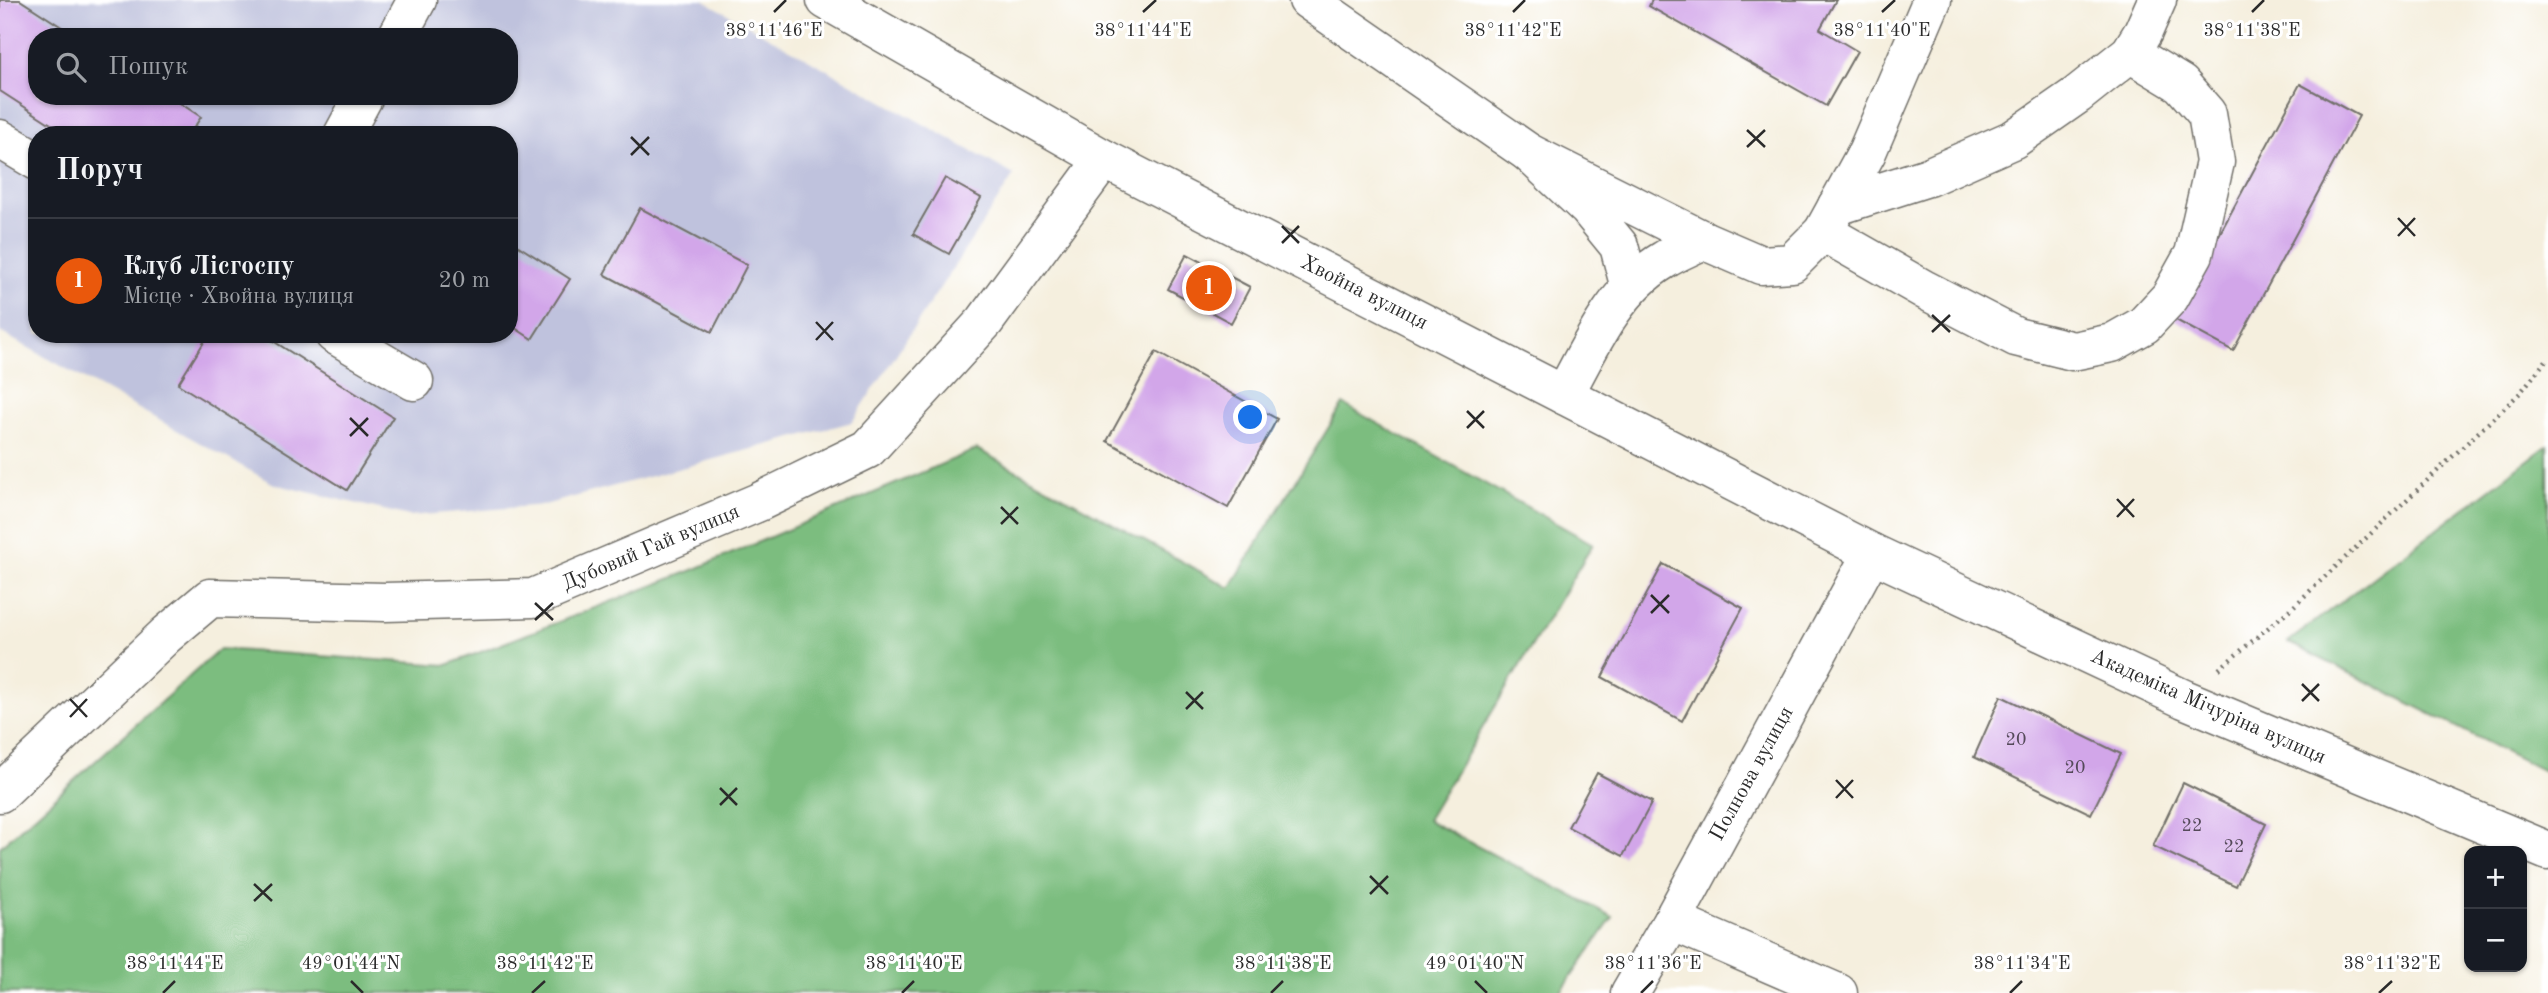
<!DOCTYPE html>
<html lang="uk">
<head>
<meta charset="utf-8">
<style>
  body { margin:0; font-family:"Old Standard TT",serif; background:#20242c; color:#f1f3f6 }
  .controls { position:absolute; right:21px; bottom:21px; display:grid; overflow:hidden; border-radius:14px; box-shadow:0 2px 5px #0004 }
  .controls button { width:63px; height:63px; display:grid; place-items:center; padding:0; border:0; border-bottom:2px solid #363941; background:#171b24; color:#f1f3f6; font:35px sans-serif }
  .you { position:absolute; left:1251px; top:418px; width:24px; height:24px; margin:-18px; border:5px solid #fff; border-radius:50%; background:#1a73e8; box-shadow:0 0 0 10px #1a73e833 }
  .badge { display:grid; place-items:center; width:46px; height:46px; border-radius:50%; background:#ea580c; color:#fff; font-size:23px; font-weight:700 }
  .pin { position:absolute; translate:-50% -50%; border:4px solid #fff; box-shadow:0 2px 7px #0006 }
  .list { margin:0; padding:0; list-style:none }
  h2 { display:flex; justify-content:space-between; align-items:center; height:91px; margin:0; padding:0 28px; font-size:30px }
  h2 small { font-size:23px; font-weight:400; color:#9ea1a6 }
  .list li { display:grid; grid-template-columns:46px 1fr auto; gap:21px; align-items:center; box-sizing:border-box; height:126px; padding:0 28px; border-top:2px solid #363941 }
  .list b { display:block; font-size:26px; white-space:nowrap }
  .list p { margin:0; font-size:23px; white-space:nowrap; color:#9ea1a6 }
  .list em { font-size:23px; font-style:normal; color:#9ea1a6 }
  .icon { flex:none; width:38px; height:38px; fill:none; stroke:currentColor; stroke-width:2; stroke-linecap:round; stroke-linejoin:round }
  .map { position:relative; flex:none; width:2548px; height:993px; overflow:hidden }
  .search { position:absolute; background:#171b24; box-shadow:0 2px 5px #0004; left:28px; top:28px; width:490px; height:77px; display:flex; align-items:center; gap:18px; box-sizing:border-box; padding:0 24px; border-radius:28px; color:#9ea1a6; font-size:26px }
  .panel { position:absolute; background:#171b24; box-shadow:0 2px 5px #0004; left:28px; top:126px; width:490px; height:217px; border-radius:28px }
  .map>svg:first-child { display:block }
</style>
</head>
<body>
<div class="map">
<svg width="2548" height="993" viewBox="0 0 2548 993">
  <rect width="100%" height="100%" fill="#fff"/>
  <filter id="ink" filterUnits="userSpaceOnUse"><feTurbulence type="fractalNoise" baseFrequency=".0143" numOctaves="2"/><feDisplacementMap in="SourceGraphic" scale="14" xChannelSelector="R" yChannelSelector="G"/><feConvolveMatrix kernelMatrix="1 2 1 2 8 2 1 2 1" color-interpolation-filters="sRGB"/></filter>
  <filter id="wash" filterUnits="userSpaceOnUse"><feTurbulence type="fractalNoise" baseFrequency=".00686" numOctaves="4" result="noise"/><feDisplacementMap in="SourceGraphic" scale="28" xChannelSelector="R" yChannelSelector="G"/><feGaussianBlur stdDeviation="1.57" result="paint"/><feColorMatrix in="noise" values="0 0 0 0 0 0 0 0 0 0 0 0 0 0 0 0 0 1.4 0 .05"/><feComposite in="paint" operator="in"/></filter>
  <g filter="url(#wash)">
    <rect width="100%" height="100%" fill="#f5efde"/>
    <path fill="#bfc2dd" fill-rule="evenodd" d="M 0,0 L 703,0 L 1014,175 L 852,422 L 544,505 L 409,516 L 274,484 L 0,332 ZM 37,37 L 509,37 L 509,96 L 37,96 ZM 37,135 L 509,135 L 509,334 L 37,334 Z"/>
    <g fill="#7cbd7f" stroke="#547455" stroke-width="2">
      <path d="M 1343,404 L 1593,544 L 1427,820 L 1613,917 L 1560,993 L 0,993 L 0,847 L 220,649 L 447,665 L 693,570 L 977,449 L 1230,588 Z"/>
      <path d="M 2548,445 L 2548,773 L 2288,642 Z"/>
    </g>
    <g id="blocks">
      <g fill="#d2a6e9">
        <path d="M 0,0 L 20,0 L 77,37 L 37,37 L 37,96 L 169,96 L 201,117 L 189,135 L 68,135 L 0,91 Z"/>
        <path d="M 1652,0 L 1836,0 L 1820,29 L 1857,51 L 1826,106 L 1649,6 Z"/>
        <path d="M 2300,84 L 2359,116 L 2233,351 L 2174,319 Z"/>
        <path d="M 945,178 L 981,198 L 949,254 L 913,234 Z"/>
        <path d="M 640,208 L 747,265 L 712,332 L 604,274 Z"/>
        <path d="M 509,240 L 570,279 L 532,339 L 509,324 Z"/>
        <path d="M 1187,254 L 1250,287 L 1231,323 L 1168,289 Z"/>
        <path d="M 209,334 L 262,334 L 393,417 L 347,490 L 178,384 Z"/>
        <path d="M 1156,352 L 1277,419 L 1228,508 L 1107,441 Z"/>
        <path d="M 1663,564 L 1743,608 L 1682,721 L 1602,677 Z"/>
        <path d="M 2001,696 L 2121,754 L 2091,814 L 1974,757 Z"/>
        <path d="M 1597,773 L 1652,802 L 1623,856 L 1568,827 Z"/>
        <path d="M 2183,783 L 2266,824 L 2236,886 L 2153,846 Z"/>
      </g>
    </g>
  </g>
  <g filter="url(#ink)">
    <use href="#blocks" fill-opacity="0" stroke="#72706a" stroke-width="2"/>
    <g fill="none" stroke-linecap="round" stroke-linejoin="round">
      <defs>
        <g id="minor">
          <path d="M 826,0 L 1104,159 L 1872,553 L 2184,699 L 2548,851"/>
          <path d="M 1308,0 L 1529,153 L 1588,208 L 1619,246 L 1630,288"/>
          <path d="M 397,37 L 417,0"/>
          <path d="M 343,135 L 364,96"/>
          <path d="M 0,139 L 37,161"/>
          <path d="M 1529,153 L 1703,240 L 1761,265 L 1792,263 L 1823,232 L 1867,152 L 1932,0"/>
          <path d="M 1837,206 L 1928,177 L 2014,139 L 2077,95 L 2130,53 L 2143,32 L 2157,0"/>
          <path d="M 1823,232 L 1925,290 L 2016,337 L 2073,351 L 2112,343 L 2144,325 L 2170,297 L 2194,254 L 2215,162 L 2207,114 L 2181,84 L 2130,53"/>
          <path d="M 334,334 L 414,381"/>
          <path d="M 1564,395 C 1590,347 1615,289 1664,260 C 1676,252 1690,247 1703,240"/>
          <path d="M 0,793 L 166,635 L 210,598 L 385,602 L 533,598 L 759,502 L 868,449 L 985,321 L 1104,159"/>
          <path d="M 1672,921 L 1838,993"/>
          <path d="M 1630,993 L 1672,921 L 1872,553"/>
        </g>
      </defs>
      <use href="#minor" stroke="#72706a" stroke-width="41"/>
      <path stroke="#72706a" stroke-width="4.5" stroke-dasharray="2 5" stroke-linecap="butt" d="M 2219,669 L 2294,606 L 2520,393 L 2548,358"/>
      <use href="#minor" stroke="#fff" stroke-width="38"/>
    </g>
  </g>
  <path fill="none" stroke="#2b2b2b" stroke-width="2.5" d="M 774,12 L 786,0M 1143,12 L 1156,0M 1513,12 L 1525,0M 1882,12 L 1895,0M 2252,12 L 2264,0M 1747,130 L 1765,147M 631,137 L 649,155M 1747,147 L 1765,130M 631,155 L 649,137M 2398,218 L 2415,236M 1282,226 L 1299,243M 2398,236 L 2415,218M 1282,243 L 1299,226M 1932,315 L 1950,332M 816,322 L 833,340M 1932,332 L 1950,315M 816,340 L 833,322M 1467,411 L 1484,428M 350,418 L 368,436M 1467,428 L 1484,411M 350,436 L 368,418M 2117,499 L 2134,517M 1001,507 L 1018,524M 2117,517 L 2134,499M 1001,524 L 1018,507M 1651,595 L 1669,613M 535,603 L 553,620M 1651,613 L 1669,595M 535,620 L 553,603M 2302,684 L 2319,701M 1186,692 L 1203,709M 70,699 L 87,717M 2302,701 L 2319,684M 1186,709 L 1203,692M 70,717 L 87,699M 1836,780 L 1853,798M 720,788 L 737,805M 1836,798 L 1853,780M 720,805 L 737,788M 1370,876 L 1388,894M 254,884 L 272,901M 1370,894 L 1388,876M 254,901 L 272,884M 351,981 L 363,993M 1475,981 L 1487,993M 163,993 L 175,981M 532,993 L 545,981M 902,993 L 914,981M 1271,993 L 1283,981M 1641,993 L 1653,981M 2010,993 L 2022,981M 2379,993 L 2392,981"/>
  <g text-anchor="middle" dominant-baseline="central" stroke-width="6" stroke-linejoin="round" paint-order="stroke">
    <g font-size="18" fill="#554a5a">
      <text x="2016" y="740">20</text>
      <text x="2075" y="768">20</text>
      <text x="2192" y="826">22</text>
      <text x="2234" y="847">22</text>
    </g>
    <g font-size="21" fill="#2b2b2b" stroke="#fff">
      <text transform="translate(1364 293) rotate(27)">Хвойна вулиця</text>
      <text transform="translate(651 548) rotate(-23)">Дубовий Гай вулиця</text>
      <text transform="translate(2208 707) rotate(24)">Академіка Мічуріна вулиця</text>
      <text transform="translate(1752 774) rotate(-61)">Полнова вулиця</text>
    </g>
  </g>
  <g font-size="18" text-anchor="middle" fill="#2b2b2b" stroke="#fff" stroke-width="6" stroke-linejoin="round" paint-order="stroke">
    <text x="774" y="36">38°11'46"E</text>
    <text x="1143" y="36">38°11'44"E</text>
    <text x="1513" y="36">38°11'42"E</text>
    <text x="1882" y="36">38°11'40"E</text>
    <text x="2252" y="36">38°11'38"E</text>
    <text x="175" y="969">38°11'44"E</text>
    <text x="545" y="969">38°11'42"E</text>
    <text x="1283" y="969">38°11'38"E</text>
    <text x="2022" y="969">38°11'34"E</text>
    <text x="351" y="969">49°01'44"N</text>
    <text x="914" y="969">38°11'40"E</text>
    <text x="1475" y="969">49°01'40"N</text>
    <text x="1653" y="969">38°11'36"E</text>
    <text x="2392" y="969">38°11'32"E</text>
  </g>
</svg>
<div class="controls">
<button>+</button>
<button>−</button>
</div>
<div class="you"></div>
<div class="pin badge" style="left:1209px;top:288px">1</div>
<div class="search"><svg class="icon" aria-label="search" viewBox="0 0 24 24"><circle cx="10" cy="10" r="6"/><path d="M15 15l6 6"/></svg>Пошук</div>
<section class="panel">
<h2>Поруч<small></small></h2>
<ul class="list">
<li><span class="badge">1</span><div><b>Клуб Лісгоспу</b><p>Місце · Хвойна вулиця</p></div><em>20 m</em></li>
</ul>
</section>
</div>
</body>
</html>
